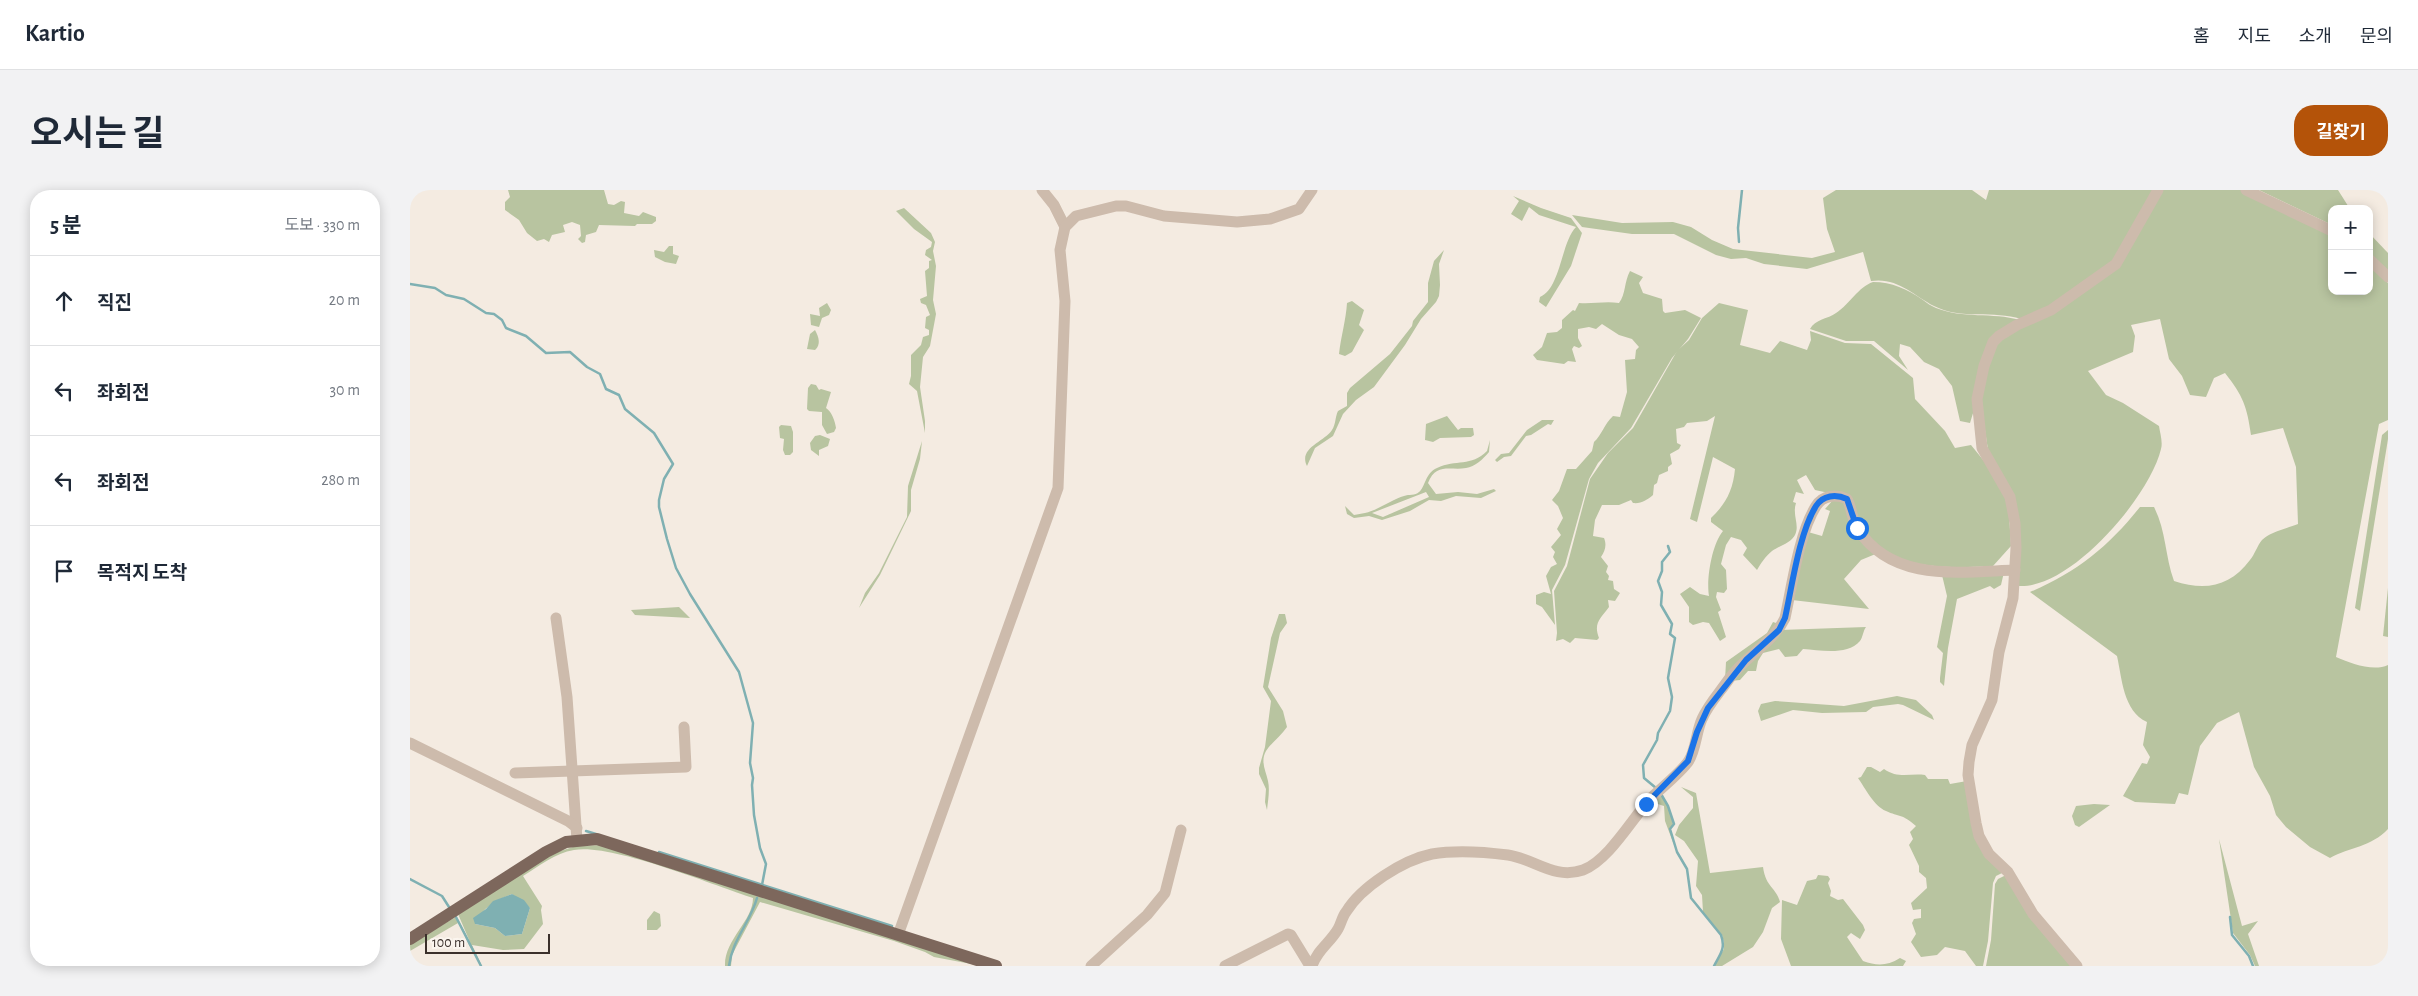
<!DOCTYPE html>
<html lang="ko">
<head>
<meta charset="utf-8">
<style>
  body { margin:0; font-family:"Alegreya Sans","Noto Sans KR",sans-serif; background:#f2f2f3; color:#1f2937 }
  .controls { position:absolute; right:15px; top:15px; display:grid; overflow:hidden; border-radius:10px; box-shadow:0 2px 12px #0003 }
  .controls button { width:45px; height:45px; display:grid; place-items:center; padding:0; border:0; border-bottom:1px solid #e0e1e3; background:#fff; color:#1f2937; font:25px sans-serif }
  .scale { position:absolute; left:15px; bottom:12px; width:125px; box-sizing:border-box; padding-left:5px; border:2px solid #3b302b; border-top:0; font-size:14px; line-height:18px; white-space:nowrap; color:#3b302b; -webkit-text-stroke:4px #fbf5ee; paint-order:stroke }
  .stop { position:absolute; width:15px; height:15px; margin:-11px; border:4px solid #1a73e8; border-radius:50%; background:#fff }
  .stop.end { background:#1a73e8; border-color:#fff; box-shadow:0 1px 5px #0008 }
  .list { margin:0; padding:0; list-style:none }
  h2 { display:flex; justify-content:space-between; align-items:center; height:65px; margin:0; padding:0 20px; font-size:21px }
  h2 small { font-size:16px; font-weight:400; color:#747a83 }
  .list li { display:grid; grid-template-columns:32px 1fr auto; gap:15px; align-items:center; box-sizing:border-box; height:90px; padding:0 20px; border-top:1px solid #e0e1e3 }
  .list b { display:block; font-size:19px; white-space:nowrap }
  .list em { font-size:16px; font-style:normal; color:#747a83 }
  .icon { flex:none; width:28px; height:28px; fill:none; stroke:currentColor; stroke-width:2; stroke-linecap:round; stroke-linejoin:round }
  .map { position:relative; flex:none; width:1978px; height:776px; overflow:hidden; border-radius:20px }
  header { display:flex; align-items:center; gap:30px; box-sizing:border-box; height:70px; padding:0 25px; background:#fff; border-bottom:1px solid #e0e1e3 }
  header strong { font-size:24px }
  nav { display:flex; gap:28px; margin-inline-start:auto; font-size:18px }
  .intro { display:flex; align-items:center; justify-content:space-between; box-sizing:border-box; height:120px; padding:0 30px }
  h1 { margin:0; font-size:35px }
  .button { padding:12px 22px; border-radius:20px; background:#b45309; color:#fff; font-size:18px; font-weight:700 }
  main { display:flex; gap:30px; padding:0 30px }
  aside { flex:1; background:#fff; border-radius:20px; box-shadow:0 2px 12px #0003 }
  .map>svg:first-child { display:block }
</style>
</head>
<body>
<header>
<strong>Kartio</strong>
<nav><a>홈</a><a>지도</a><a>소개</a><a>문의</a></nav>
</header>
<div class="intro"><h1>오시는 길</h1><a class="button">길찾기</a></div>
<main>
<aside>
<h2>5 분<small>도보 · 330 m</small></h2>
<ul class="list">
<li><svg class="icon" aria-label="ahead" viewBox="0 0 24 24"><path d="M12 20V5M6 11l6-6 6 6"/></svg><div><b>직진</b></div><em>20 m</em></li>
<li><svg class="icon" aria-label="left" viewBox="0 0 24 24"><path d="M17 20v-9H6M10 6l-5 5 5 5"/></svg><div><b>좌회전</b></div><em>30 m</em></li>
<li><svg class="icon" aria-label="left" viewBox="0 0 24 24"><path d="M17 20v-9H6M10 6l-5 5 5 5"/></svg><div><b>좌회전</b></div><em>280 m</em></li>
<li><svg class="icon" aria-label="arrive" viewBox="0 0 24 24"><path d="M6 21V4h12l-3 4 3 4H6"/></svg><div><b>목적지 도착</b></div></li>
</ul>
</aside>
<div class="map">
<svg width="1978" height="776" viewBox="0 0 1978 776">
  <rect width="100%" height="100%" fill="#f4ebe1"/>
  <g fill="#b8c4a0" fill-rule="evenodd">
    <path d="M 98,0 L 194,0 L 198,14 L 204,15 L 211,11 L 215,12 L 214,23 L 229,26 L 233,22 L 246,27 L 246,31 L 242,34 L 227,34 L 225,36 L 189,35 L 186,42 L 176,45 L 175,52 L 172,53 L 168,49 L 171,46 L 170,35 L 162,32 L 153,35 L 155,42 L 142,45 L 139,52 L 134,49 L 127,51 L 117,43 L 109,30 L 95,20 L 95,12 L 100,7 Z"/>
    <path d="M 1426,0 L 1562,0 L 1576,10 L 1579,0 L 1744,0 L 1704,71 L 1640,116 L 1611,129 C 1584,120 1551,130 1524,116 C 1503,105 1487,87 1461,91 L 1453,62 L 1397,79 L 1354,74 L 1336,68 L 1321,69 L 1306,65 L 1264,44 L 1222,44 L 1172,37 L 1162,25 L 1212,33 L 1263,32 L 1281,37 L 1302,50 L 1323,59 L 1402,68 L 1425,62 L 1417,39 L 1413,8 Z"/>
    <path d="M 1753,0 L 1831,0 L 1922,45 L 1922,101 L 1959,101 L 1959,75 L 1978,93 L 1978,230 L 1969,234 L 1926,467 C 1940,473 1963,482 1978,475 L 1978,639 C 1961,657 1940,657 1920,668 L 1900,657 L 1876,637 L 1866,625 L 1860,606 L 1844,577 L 1829,522 L 1807,533 L 1790,556 L 1778,605 L 1769,603 L 1765,614 L 1725,612 L 1713,606 L 1732,573 L 1737,574 L 1740,567 L 1733,555 L 1737,532 C 1713,521 1712,488 1707,466 L 1620,402 C 1667,382 1698,357 1730,317 L 1744,317 C 1756,340 1755,366 1764,391 C 1795,401 1820,397 1840,370 C 1845,364 1847,356 1852,350 C 1860,342 1878,338 1888,334 L 1886,277 L 1873,238 L 1841,245 C 1837,216 1833,206 1815,183 L 1804,188 L 1796,207 L 1780,205 L 1772,186 L 1759,169 L 1750,129 L 1721,135 L 1725,146 L 1723,162 L 1678,181 L 1696,205 L 1713,213 L 1749,236 C 1750,243 1753,252 1751,259 C 1740,306 1661,399 1609,396 L 1608,324 L 1578,260 L 1570,207 L 1579,172 L 1587,154 L 1593,147 L 1699,83 Z"/>
    <path d="M 1849,0 L 1928,0 L 1940,19 L 1922,19 L 1922,35 Z"/>
    <path d="M 1103,6 L 1131,18 L 1161,28 L 1172,43 L 1161,76 L 1136,117 L 1129,112 L 1130,107 C 1151,98 1151,52 1166,37 L 1129,25 L 1119,17 L 1112,31 L 1101,24 L 1109,11 Z"/>
    <path d="M 494,18 L 521,43 L 525,52 L 523,61 L 526,76 L 523,110 L 526,124 L 520,156 L 513,167 L 510,197 L 515,231 L 515,243 L 507,201 L 499,194 L 501,186 L 501,165 L 511,155 L 513,147 L 519,145 L 519,140 L 515,138 L 516,127 L 520,125 L 516,115 L 511,113 L 510,109 L 517,106 L 515,81 L 519,78 L 519,71 L 522,70 L 515,65 L 516,60 L 521,57 L 522,52 L 504,39 L 486,21 Z"/>
    <path d="M 1959,43 L 1978,63 L 1978,82 L 1959,62 Z"/>
    <path d="M 259,56 L 263,56 L 263,64 L 269,66 L 266,74 L 255,72 L 245,67 L 244,60 L 254,62 Z"/>
    <path d="M 1034,60 L 1029,74 L 1030,95 L 1029,106 L 1026,112 L 1011,129 L 995,155 L 964,197 L 946,210 L 933,224 L 923,246 L 905,258 L 897,276 C 888,258 914,252 922,240 C 926,234 925,227 928,221 L 937,216 L 937,203 L 940,198 L 980,164 L 1002,136 L 1003,131 L 1018,112 L 1018,93 L 1024,71 Z"/>
    <path d="M 1220,81 L 1233,87 L 1229,93 L 1233,103 L 1252,109 L 1253,121 L 1255,123 L 1275,120 L 1291,128 L 1278,149 L 1262,168 L 1221,238 L 1188,273 L 1179,289 L 1155,375 L 1142,400 L 1145,435 L 1132,417 L 1126,414 L 1126,405 L 1134,402 L 1141,404 L 1136,386 L 1141,377 L 1147,374 L 1143,367 L 1145,362 L 1141,357 L 1151,345 L 1147,339 L 1153,328 L 1148,316 L 1142,310 L 1149,301 L 1157,279 L 1166,279 L 1182,261 L 1184,252 C 1192,245 1194,234 1203,226 L 1210,227 L 1217,202 L 1215,170 L 1225,169 L 1226,160 L 1229,157 L 1222,149 L 1209,145 L 1192,134 L 1186,139 L 1179,137 L 1168,139 L 1168,148 L 1172,156 L 1169,158 L 1164,156 L 1162,159 L 1166,172 L 1158,171 L 1154,174 L 1127,170 L 1123,165 L 1132,157 L 1137,143 L 1147,142 L 1152,138 L 1152,130 L 1163,120 L 1165,121 L 1169,113 C 1183,114 1195,111 1209,113 C 1216,104 1214,92 1220,81 Z"/>
    <path d="M 1463,92 C 1482,92 1497,99 1513,110 C 1517,113 1521,116 1526,118 C 1553,129 1582,122 1610,130 L 1588,141 L 1560,233 L 1550,231 L 1542,196 L 1529,179 L 1514,172 L 1500,157 L 1490,154 L 1489,166 L 1498,180 L 1464,151 L 1436,151 L 1400,139 C 1405,129 1418,129 1426,123 C 1440,114 1448,97 1463,92 Z"/>
    <path d="M 942,111 L 954,120 L 949,135 L 954,140 L 942,162 L 935,166 L 929,164 C 931,146 936,130 937,113 Z"/>
    <path d="M 417,113 L 421,120 L 419,125 L 412,128 L 409,137 L 401,135 L 400,124 L 410,126 L 409,118 Z"/>
    <path d="M 1309,113 L 1338,120 L 1330,155 L 1360,163 L 1370,151 L 1397,160 L 1401,150 L 1400,141 L 1435,153 L 1461,154 L 1503,188 L 1505,209 L 1535,241 L 1545,258 L 1561,255 L 1578,276 L 1598,308 L 1601,356 L 1583,376 C 1538,378 1474,382 1451,334 C 1447,326 1445,316 1442,308 L 1405,300 L 1396,285 L 1387,290 L 1394,304 L 1386,302 L 1383,312 L 1386,313 C 1382,325 1390,335 1385,345 C 1381,353 1369,356 1362,361 C 1355,367 1351,373 1347,380 L 1333,365 L 1337,358 L 1331,350 L 1321,347 L 1316,355 L 1311,374 L 1316,380 L 1317,399 L 1314,403 L 1307,402 L 1306,407 L 1311,420 L 1308,422 L 1316,447 L 1310,451 L 1299,433 L 1293,432 L 1283,435 L 1279,432 L 1279,417 L 1270,404 L 1280,397 L 1290,404 L 1299,406 C 1296,389 1302,354 1313,341 L 1301,332 L 1301,328 C 1316,314 1323,300 1325,279 L 1303,267 L 1287,332 L 1280,329 L 1305,226 L 1297,231 L 1277,233 L 1274,237 L 1266,239 L 1267,253 L 1271,255 L 1269,259 L 1260,264 L 1262,274 L 1258,277 L 1258,281 L 1249,285 L 1247,293 L 1244,295 L 1243,305 C 1237,310 1231,314 1223,313 L 1221,310 L 1209,315 L 1192,315 L 1185,330 L 1183,346 L 1194,348 C 1197,355 1195,361 1191,367 L 1198,376 L 1196,382 L 1199,386 L 1198,390 L 1203,391 L 1204,399 L 1210,403 L 1205,411 L 1198,410 L 1199,417 C 1191,428 1183,433 1189,448 L 1187,450 L 1165,448 L 1160,453 L 1153,449 L 1146,451 L 1147,443 L 1144,401 L 1157,376 L 1180,289 L 1198,263 L 1223,238 L 1267,161 L 1279,150 L 1292,128 Z"/>
    <path d="M 405,140 C 409,147 411,155 405,160 L 397,159 L 400,144 Z"/>
    <path d="M 401,194 L 406,195 L 409,200 L 411,199 L 421,202 L 416,218 C 422,222 425,231 426,238 L 424,242 L 417,244 L 412,235 L 412,222 L 399,221 L 397,219 L 398,198 Z"/>
    <path d="M 1037,226 L 1048,240 L 1051,238 L 1063,238 L 1064,245 L 1061,247 L 1030,248 L 1023,252 L 1015,250 L 1016,234 Z"/>
    <path d="M 1132,230 L 1144,230 L 1141,235 L 1138,234 L 1121,245 L 1116,246 L 1101,266 L 1094,267 L 1087,272 L 1085,270 L 1091,264 L 1099,263 L 1117,240 Z"/>
    <path d="M 371,235 L 381,236 L 383,242 L 383,262 L 380,265 L 375,265 L 373,260 L 374,249 L 370,248 L 369,237 Z"/>
    <path d="M 1978,240 L 1978,249 L 1950,421 L 1945,418 L 1972,245 Z"/>
    <path d="M 410,245 L 420,249 L 418,256 L 409,260 L 409,266 L 401,260 L 400,253 L 405,246 Z"/>
    <path d="M 1080,250 L 1079,262 C 1073,269 1065,277 1056,278 C 1041,281 1026,272 1018,293 L 1026,304 L 1048,302 L 1067,304 L 1084,299 L 1086,301 L 1071,308 L 1046,306 L 1031,311 L 1019,310 L 1000,321 L 972,330 L 959,326 L 944,328 L 937,324 L 935,316 L 944,325 C 948,324 951,324 955,323 C 966,321 983,309 994,306 C 999,304 1005,306 1009,302 C 1015,298 1015,283 1027,278 C 1046,269 1061,277 1077,261 ZM 1016,302 L 1019,307 L 973,327 L 962,323 Z"/>
    <path d="M 512,251 L 510,269 L 501,300 L 501,321 L 470,385 L 449,418 L 455,403 L 469,383 L 497,327 L 498,296 Z"/>
    <path d="M 1423,310 L 1432,310 L 1468,363 L 1451,370 L 1434,389 L 1459,419 L 1382,410 L 1398,342 L 1412,346 L 1420,321 L 1415,319 Z"/>
    <path d="M 1594,382 L 1591,395 L 1584,399 L 1580,396 L 1547,409 L 1538,458 L 1534,496 L 1530,492 L 1530,488 L 1533,463 L 1527,457 L 1537,406 L 1532,385 Z"/>
    <path d="M 1978,398 L 1978,447 L 1973,446 Z"/>
    <path d="M 269,417 L 280,428 L 225,425 L 221,420 Z"/>
    <path d="M 869,424 L 875,424 L 877,433 L 870,443 L 858,497 L 873,521 L 877,537 C 871,546 862,552 856,561 C 850,572 856,581 858,591 C 860,600 858,611 857,620 L 855,612 L 856,599 L 849,584 L 849,578 L 855,557 L 861,511 L 853,497 L 861,448 Z"/>
    <path d="M 1363,432 L 1369,434 L 1315,490 L 1316,472 L 1357,443 Z"/>
    <path d="M 1456,437 C 1453,441 1453,447 1450,451 C 1437,466 1410,460 1393,459 L 1387,466 L 1375,467 L 1369,459 L 1353,463 L 1348,471 L 1346,481 L 1338,481 L 1330,490 L 1321,491 L 1370,440 Z"/>
    <path d="M 1487,506 L 1506,510 L 1522,525 L 1524,530 L 1493,515 L 1488,514 L 1463,517 L 1456,522 L 1412,523 L 1383,520 L 1351,531 L 1348,521 L 1351,514 L 1365,511 L 1434,516 Z"/>
    <path d="M 1457,577 L 1461,577 L 1470,582 L 1474,579 C 1488,589 1500,583 1515,585 L 1518,589 L 1538,589 L 1540,594 L 1557,591 L 1563,633 L 1594,682 L 1586,686 L 1583,693 L 1578,751 L 1573,776 L 1566,776 L 1555,761 L 1535,757 L 1527,765 L 1511,767 L 1501,752 L 1506,744 L 1502,733 L 1504,729 L 1511,728 L 1511,719 L 1503,720 L 1501,713 L 1517,698 L 1516,688 L 1509,682 L 1509,676 L 1499,655 L 1503,649 L 1500,642 L 1506,636 C 1493,624 1489,627 1476,621 C 1464,616 1455,598 1448,588 L 1451,587 Z"/>
    <path d="M 1271,597 L 1286,603 L 1300,683 L 1353,677 C 1356,698 1366,697 1370,712 L 1362,718 L 1353,742 L 1343,757 L 1312,776 L 1304,776 L 1314,759 L 1314,752 L 1312,745 L 1293,722 L 1292,705 L 1286,696 L 1288,671 L 1274,651 L 1265,645 L 1269,635 L 1283,618 L 1283,607 Z"/>
    <path d="M 1249,602 L 1258,616 L 1263,634 L 1260,639 L 1264,655 L 1255,631 L 1254,616 L 1241,612 Z"/>
    <path d="M 1684,614 L 1700,615 L 1669,637 L 1665,635 L 1662,626 L 1666,616 Z"/>
    <path d="M 1809,649 L 1832,736 L 1848,731 L 1838,744 L 1849,776 L 1845,776 L 1840,765 L 1823,743 Z"/>
    <path d="M 192,655 L 572,776 L 524,767 L 515,762 L 484,751 L 350,712 L 322,765 L 321,776 L 315,776 C 314,750 343,731 343,708 C 303,695 201,653 164,660 C 145,663 129,676 113,686 L 132,716 L 131,720 L 133,734 L 114,759 L 93,760 L 62,755 L 72,776 L 59,755 L 47,727 L 60,752 L 48,724 L 141,664 L 166,656 ZM 102,704 L 120,718 L 112,744 L 95,746 L 85,738 L 65,734 C 73,717 85,711 102,704 Z"/>
    <path d="M 1408,685 L 1418,686 L 1420,689 L 1418,693 L 1421,701 L 1420,706 L 1428,710 L 1433,709 L 1453,735 L 1455,740 L 1450,749 L 1441,743 L 1437,747 L 1453,771 C 1467,776 1477,776 1490,768 L 1496,771 L 1493,776 L 1381,776 L 1371,749 L 1372,710 L 1387,715 L 1397,691 L 1406,689 Z"/>
    <path d="M 1596,685 L 1664,776 L 1576,776 L 1581,750 L 1585,694 L 1588,689 Z"/>
    <path d="M 244,721 L 250,724 L 251,736 L 247,740 L 237,740 L 237,730 Z"/>
    <path d="M 46,727 L 48,733 L 0,761 L 0,753 Z"/>
  </g>
  <path fill="#7fb0b2" d="M 102,704 L 114,710 L 120,718 L 112,744 L 95,746 L 85,738 L 65,734 L 63,728 L 76,719 L 83,711 Z"/>
  <g fill="none" stroke-linecap="round" stroke-linejoin="round">
    <g stroke="#7fb0b2" stroke-width="2.5">
      <path d="M 1329,52 L 1328,38 L 1332,0"/>
      <path d="M 0,94 L 25,98 L 36,105 L 54,109 L 76,123 L 84,124 L 92,130 L 96,138 L 116,146 L 136,163 L 160,162 L 177,177 L 190,184 L 196,199 L 209,205 L 215,219 L 244,243 L 263,274 L 254,289 L 249,310 L 249,317 L 257,349 L 266,378 L 280,404 L 329,482 L 343,533 L 340,573 L 343,588 L 342,595 L 344,625 L 350,658 L 356,674 L 352,695"/>
      <path d="M 1246,598 L 1234,588 L 1233,575 L 1247,550 L 1248,543 L 1260,521 L 1262,507 L 1258,488 L 1265,448 L 1260,444 L 1262,434 L 1251,415 L 1252,402 L 1248,391 L 1252,381 L 1252,372 L 1260,362 L 1258,356"/>
      <path d="M 1251,604 L 1258,616 L 1264,634 L 1260,639 L 1267,662 L 1277,679 L 1281,708 L 1311,745 C 1316,759 1310,764 1304,776"/>
      <path d="M 176,641 L 186,644"/>
      <path d="M 249,662 L 482,736"/>
      <path d="M 0,689 L 32,706 L 39,717"/>
      <path d="M 46,727 L 71,776"/>
      <path d="M 1820,727 L 1822,745 L 1839,766 L 1843,776"/>
      <path d="M 319,776 C 322,750 340,733 347,708"/>
    </g>
    <g stroke="#cdbbac" stroke-width="11">
      <path d="M 632,0 L 644,15 L 655,37"/>
      <path d="M 1836,0 L 1922,41"/>
      <path d="M 1959,69 L 1978,87"/>
      <path d="M 146,428 L 157,507 L 167,650"/>
      <path d="M 0,553 L 158,631 L 167,638"/>
      <path d="M 105,583 L 276,577 L 274,537"/>
      <path d="M 488,745 L 648,298 L 655,111 L 650,60 L 655,37 L 666,26 L 706,16 L 716,16 L 754,26 L 827,32 L 860,29 L 889,19 L 902,0"/>
      <path d="M 681,776 L 737,725 L 755,703 L 771,640"/>
      <path d="M 815,776 L 878,744 L 881,745 L 900,776"/>
      <path d="M 902,776 C 907,760 920,753 928,739 C 931,734 932,727 936,722 C 951,697 993,670 1022,664 C 1045,660 1075,662 1098,665 C 1125,669 1144,690 1173,680 C 1198,671 1222,629 1240,609 C 1252,597 1267,586 1278,572 C 1286,561 1286,542 1292,529 C 1298,515 1310,502 1319,489 C 1335,466 1363,453 1375,428 C 1382,396 1389,343 1406,316 C 1413,305 1426,304 1437,309 C 1442,318 1442,330 1447,338 C 1482,393 1550,382 1605,380"/>
      <path d="M 1667,776 L 1623,724 L 1598,682 L 1579,664 L 1569,646 L 1566,633 L 1558,585 L 1559,572 L 1562,555 L 1582,510 L 1589,462 L 1603,408 L 1606,358 L 1605,333 L 1600,307 L 1572,258 L 1567,209 L 1574,176 L 1583,152 L 1589,146 L 1607,135 L 1641,120 L 1706,74 L 1748,0"/>
    </g>
    <path stroke="#7d675c" stroke-width="12" d="M 0,749 L 136,662 L 156,652 L 187,649 L 586,776"/>
  </g>
  <g fill="none" stroke-linecap="round" stroke-linejoin="round">
    <path stroke="#1a73e8" stroke-width="6" d="M 1236,614 L 1278,571 L 1287,542 L 1298,518 L 1336,470 L 1369,440 L 1375,428 C 1382,397 1389,343 1406,316 C 1413,305 1426,304 1437,309 L 1447,338"/>
  </g>
</svg>
<div class="controls">
<button>+</button>
<button>−</button>
</div>
<div class="scale">100 m</div>
<div class="stop" style="left:1447px;top:338px"></div>
<div class="stop end" style="left:1236px;top:614px"></div>
</div>
</main>
</body>
</html>
